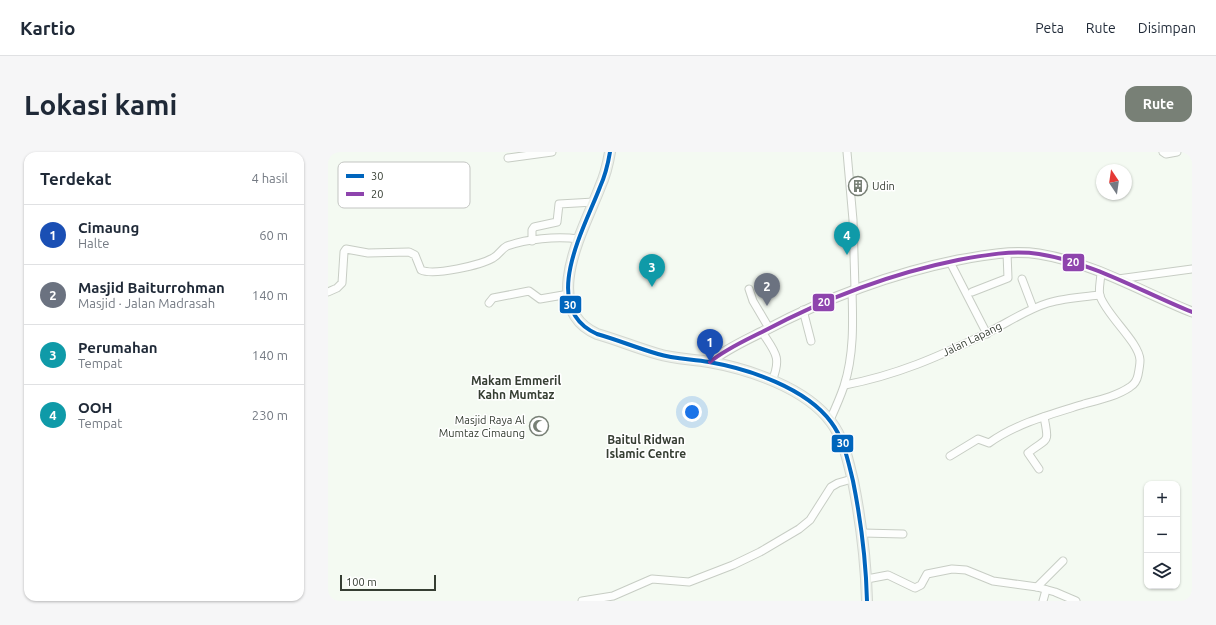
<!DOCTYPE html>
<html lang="id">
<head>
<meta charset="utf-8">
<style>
  body { margin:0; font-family:Ubuntu,sans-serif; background:#f6f6f7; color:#1f2937 }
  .controls { position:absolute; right:12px; bottom:12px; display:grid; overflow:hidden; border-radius:8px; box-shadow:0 1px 3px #0004 }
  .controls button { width:36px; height:36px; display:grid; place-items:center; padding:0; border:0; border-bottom:1px solid #e0e1e3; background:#fff; color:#1f2937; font:20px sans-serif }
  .compass { position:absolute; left:768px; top:12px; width:36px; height:36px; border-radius:50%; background:#fff; box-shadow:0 1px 3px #0004; rotate:347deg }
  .scale { position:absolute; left:12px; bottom:10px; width:96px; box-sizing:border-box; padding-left:4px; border:2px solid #363e33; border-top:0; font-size:11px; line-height:14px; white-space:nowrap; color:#363e33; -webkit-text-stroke:3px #fff; paint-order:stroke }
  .you { position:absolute; left:364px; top:260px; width:14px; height:14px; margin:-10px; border:3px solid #fff; border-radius:50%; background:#1a73e8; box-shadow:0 0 0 6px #1a73e833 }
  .badge { display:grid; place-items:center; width:26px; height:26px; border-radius:50%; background:#788076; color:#fff; font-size:13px; font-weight:700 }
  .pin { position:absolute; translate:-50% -33px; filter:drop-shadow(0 1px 2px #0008) }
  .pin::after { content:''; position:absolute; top:21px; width:14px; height:12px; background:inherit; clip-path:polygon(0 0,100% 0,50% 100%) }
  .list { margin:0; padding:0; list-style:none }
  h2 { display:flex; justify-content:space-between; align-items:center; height:52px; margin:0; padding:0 16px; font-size:17px }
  h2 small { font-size:13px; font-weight:400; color:#747a83 }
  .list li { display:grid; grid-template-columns:26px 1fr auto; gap:12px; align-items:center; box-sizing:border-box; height:60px; padding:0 16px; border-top:1px solid #e0e1e3 }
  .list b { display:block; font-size:15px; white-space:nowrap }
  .list p { margin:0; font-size:13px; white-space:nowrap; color:#747a83 }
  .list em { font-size:13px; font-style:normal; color:#747a83 }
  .icon { flex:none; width:22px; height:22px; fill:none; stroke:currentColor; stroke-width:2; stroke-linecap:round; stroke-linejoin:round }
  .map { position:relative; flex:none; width:864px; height:449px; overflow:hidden; border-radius:12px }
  header { display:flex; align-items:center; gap:24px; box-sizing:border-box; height:56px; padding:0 20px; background:#fff; border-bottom:1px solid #e0e1e3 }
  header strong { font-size:19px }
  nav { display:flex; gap:22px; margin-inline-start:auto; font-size:14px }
  .intro { display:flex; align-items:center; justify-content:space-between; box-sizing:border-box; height:96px; padding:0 24px }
  h1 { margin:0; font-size:28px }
  .button { padding:10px 18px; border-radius:12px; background:#788076; color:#fff; font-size:14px; font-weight:700 }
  main { display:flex; gap:24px; padding:0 24px }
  aside { flex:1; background:#fff; border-radius:12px; box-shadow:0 1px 3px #0004 }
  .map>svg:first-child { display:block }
</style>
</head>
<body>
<header>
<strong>Kartio</strong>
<nav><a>Peta</a><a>Rute</a><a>Disimpan</a></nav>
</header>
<div class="intro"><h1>Lokasi kami</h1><a class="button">Rute</a></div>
<main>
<aside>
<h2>Terdekat<small>4 hasil</small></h2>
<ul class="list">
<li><span class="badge" style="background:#1a4fb4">1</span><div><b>Cimaung</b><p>Halte</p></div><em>60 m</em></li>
<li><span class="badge" style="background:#6b7280">2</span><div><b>Masjid Baiturrohman</b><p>Masjid · Jalan Madrasah</p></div><em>140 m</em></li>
<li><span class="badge" style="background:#0f9aa8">3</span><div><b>Perumahan</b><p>Tempat</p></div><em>140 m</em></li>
<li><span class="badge" style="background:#0f9aa8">4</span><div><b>OOH</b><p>Tempat</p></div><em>230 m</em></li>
</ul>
</aside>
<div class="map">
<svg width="864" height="449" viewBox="0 0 864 449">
  <rect width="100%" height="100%" fill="#f4faf2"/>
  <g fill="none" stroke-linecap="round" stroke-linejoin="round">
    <defs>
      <g id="street">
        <path d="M 519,0 L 525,68 L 527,137"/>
        <path d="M 835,0 L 838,2 L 849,0"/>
        <path d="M 180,6 L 224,0"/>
        <path d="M 204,89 L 204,78 L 206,75 L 229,70 L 231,52 L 266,50"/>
        <path d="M 622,110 L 659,182"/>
        <path d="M 694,127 L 705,156"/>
        <path d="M 790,127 L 864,117"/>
        <path d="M 421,137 L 425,149 L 441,176"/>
        <path d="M 0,140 L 9,136 L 14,131 L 16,100 L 18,97 L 40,101 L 81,100 L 87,103 L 93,118 C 106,124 153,113 165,106 C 171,103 173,97 179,94 C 198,87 229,84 250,87"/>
        <path d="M 644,140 L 680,126 L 679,101"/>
        <path d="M 161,151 L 165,146 L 201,139 L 212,147 L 241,142"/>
        <path d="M 475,158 L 483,189"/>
        <path d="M 434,180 C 447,200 454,205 444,229"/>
        <path d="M 517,233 C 569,223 610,205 657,182 C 678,172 697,158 720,151 C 736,146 755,145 772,143"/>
        <path d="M 502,268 C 507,257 512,246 516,234 C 526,203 525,170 524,139"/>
        <path d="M 622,304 L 650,287 L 661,291 C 689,271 724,262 756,252 C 771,248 789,244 802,235 C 807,232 809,228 810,223 C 811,218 812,213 812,208 C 811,190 779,164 772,144 C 770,138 773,127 773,120"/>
        <path d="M 711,317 L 700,301 C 719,285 722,294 716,265"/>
        <path d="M 535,381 L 575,382"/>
        <path d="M 539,427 L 560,423 L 587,436 L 593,433 L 599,422 L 624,417 L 638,418 L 665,429 L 709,435 L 727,440 L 748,449"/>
        <path d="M 709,435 L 735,409"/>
        <path d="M 254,449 L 285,444 L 324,427 L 361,430 L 405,413 L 432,400 L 471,377 L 482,368 L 503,335 L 510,331 L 524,327"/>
        <path d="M 715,449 L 718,438"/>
      </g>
      <path id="secondary" d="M 382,210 C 398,197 416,189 434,180 C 496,147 561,122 630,108 C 657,103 684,98 711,102 C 766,111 814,140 864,160"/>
      <path id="primary" d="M 282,0 C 280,12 277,24 272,35 C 257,75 210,156 269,182 C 290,188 309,196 330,202 C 346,207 364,207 381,210 C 421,217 478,236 503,270 C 516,287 520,309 525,329 C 533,369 538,408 539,449"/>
    </defs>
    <use href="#street" stroke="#c7cdc4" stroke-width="9"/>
    <use href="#secondary" stroke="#c7cdc4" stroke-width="11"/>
    <use href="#primary" stroke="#d3d7d1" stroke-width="12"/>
    <use href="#street" stroke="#fdfefd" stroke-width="7"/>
    <use href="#secondary" stroke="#f5f8f4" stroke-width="9"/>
    <use href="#primary" stroke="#edf2eb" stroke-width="10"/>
    <defs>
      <path id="bus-1" d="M 282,0 C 280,12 277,24 272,35 C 257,75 210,156 269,182 C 290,188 309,196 330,202 C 346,207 364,207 381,210 C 421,217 478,236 503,270 C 516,287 520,309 525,329 C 533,369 538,408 539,449"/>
      <path id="bus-2" d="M 382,210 C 398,197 416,189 434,180 C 496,147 561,122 630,108 C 657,103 684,98 711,102 C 766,111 814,140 864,160"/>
    </defs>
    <use href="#bus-1" stroke="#fff" stroke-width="7"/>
    <use href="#bus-2" stroke="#fff" stroke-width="7"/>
    <use href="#bus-1" stroke="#0065bd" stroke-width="4"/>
    <use href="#bus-2" stroke="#8e44ad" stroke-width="4"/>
  </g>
  <defs>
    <symbol id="building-ring" viewBox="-11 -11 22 22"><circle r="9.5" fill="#fff" stroke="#788076" stroke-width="1.5"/><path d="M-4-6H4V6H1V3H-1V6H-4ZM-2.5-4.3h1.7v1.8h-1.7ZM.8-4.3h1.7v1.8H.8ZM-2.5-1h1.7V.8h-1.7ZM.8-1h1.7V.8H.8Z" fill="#788076"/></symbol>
    <symbol id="mosque-ring" viewBox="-11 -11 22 22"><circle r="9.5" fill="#fff" stroke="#788076" stroke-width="1.5"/><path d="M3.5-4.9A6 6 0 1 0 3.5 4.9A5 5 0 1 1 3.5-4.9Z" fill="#788076"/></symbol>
  </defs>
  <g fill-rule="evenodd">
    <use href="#building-ring" x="519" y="23" width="22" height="22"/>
    <use href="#mosque-ring" x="200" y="263" width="22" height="22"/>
  </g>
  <g text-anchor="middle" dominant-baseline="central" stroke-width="3" stroke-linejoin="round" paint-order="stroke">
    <g font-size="11" fill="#363e33" stroke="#fff" text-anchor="start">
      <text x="544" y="34">Udin</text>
      <text x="197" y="268" text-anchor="end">Masjid Raya Al<tspan x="197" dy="13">Mumtaz Cimaung</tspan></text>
    </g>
    <g font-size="11" fill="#363e33" stroke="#fff">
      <text transform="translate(644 187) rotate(-26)">Jalan Lapang</text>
    </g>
    <g font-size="12" font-weight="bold" fill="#363e33" stroke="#fff">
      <text x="188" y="228">Makam Emmeril<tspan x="188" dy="14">Kahn Mumtaz</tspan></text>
      <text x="318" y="287">Baitul Ridwan<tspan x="318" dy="14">Islamic Centre</tspan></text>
    </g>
  </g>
  <rect x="10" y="10" width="132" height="46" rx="6" fill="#fff" stroke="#c3c5c2" stroke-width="1"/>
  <rect x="18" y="22" width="18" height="4" fill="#0065bd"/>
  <rect x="18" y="40" width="18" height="4" fill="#8e44ad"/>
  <g font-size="11" fill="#363e33">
    <text x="43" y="28">30</text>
    <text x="43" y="46">20</text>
  </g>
  <g stroke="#fff" stroke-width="1.5">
    <rect x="734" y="101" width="23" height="19" rx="4" fill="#8e44ad"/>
    <rect x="484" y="141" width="23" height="19" rx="4" fill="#8e44ad"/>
    <rect x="231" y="143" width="23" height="19" rx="4" fill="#0065bd"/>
    <rect x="503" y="282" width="23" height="19" rx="4" fill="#0065bd"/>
  </g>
  <g font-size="11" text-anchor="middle" font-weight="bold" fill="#fff">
    <text x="745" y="114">20</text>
    <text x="496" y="154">20</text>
    <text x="242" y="157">30</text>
    <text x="515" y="295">30</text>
  </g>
</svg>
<div class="controls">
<button>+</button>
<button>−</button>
<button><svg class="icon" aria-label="layers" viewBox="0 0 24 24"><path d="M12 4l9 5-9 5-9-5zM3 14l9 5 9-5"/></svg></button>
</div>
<svg class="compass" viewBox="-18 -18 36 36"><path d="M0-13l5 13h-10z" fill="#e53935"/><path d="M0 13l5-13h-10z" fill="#747a83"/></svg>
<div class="scale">100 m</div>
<div class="you"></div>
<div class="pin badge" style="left:382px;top:210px;background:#1a4fb4">1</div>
<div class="pin badge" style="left:439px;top:154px;background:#6b7280">2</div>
<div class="pin badge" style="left:324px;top:135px;background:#0f9aa8">3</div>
<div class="pin badge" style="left:519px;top:103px;background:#0f9aa8">4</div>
</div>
</main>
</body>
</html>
